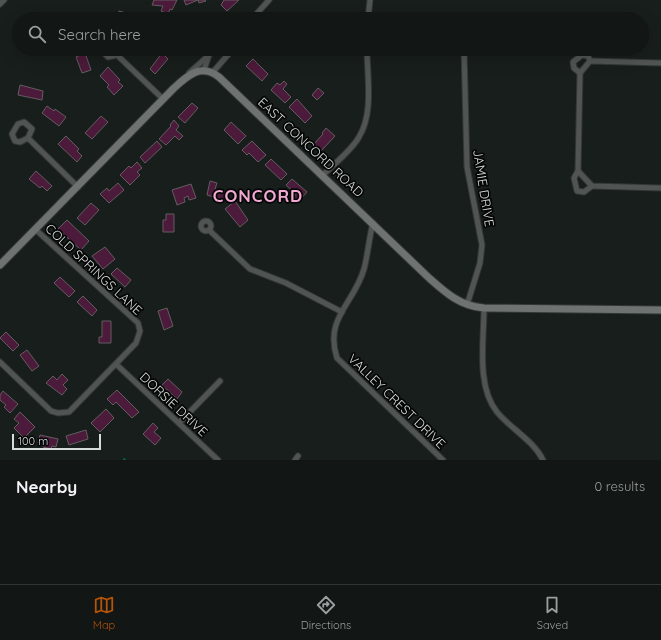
<!DOCTYPE html>
<html lang="en">
<head>
<meta charset="utf-8">
<style>
  body { margin:0; font-family:Quicksand,sans-serif; background:#1b1f1d; color:#f1f3f6 }
  .scale { position:absolute; left:12px; bottom:10px; width:89px; box-sizing:border-box; padding-left:4px; border:2px solid #d7dbda; border-top:0; font-size:11px; line-height:14px; white-space:nowrap; color:#d7dbda; -webkit-text-stroke:3px #050706; paint-order:stroke }
  .list { margin:0; padding:0; list-style:none }
  h2 { display:flex; justify-content:space-between; align-items:center; height:52px; margin:0; padding:0 16px; font-size:17px }
  h2 small { font-size:13px; font-weight:400; color:#9c9fa0 }
  .icon { flex:none; width:22px; height:22px; fill:none; stroke:currentColor; stroke-width:2; stroke-linecap:round; stroke-linejoin:round }
  .map { position:relative; flex:none; width:661px; height:460px; overflow:hidden }
  .search { position:absolute; background:#121614; box-shadow:0 4px 16px #0002; left:12px; right:12px; top:12px; height:44px; display:flex; align-items:center; gap:10px; box-sizing:border-box; padding:0 14px; border-radius:22px; color:#9c9fa0; font-size:15px }
  .sheet { height:124px; background:#121614 }
  nav { display:flex; justify-content:space-around; align-items:center; box-sizing:border-box; height:56px; border-top:1px solid #313534; background:#121614; font-size:11px; color:#9c9fa0 }
  nav a { display:grid; justify-items:center; gap:2px }
  nav .on { color:#b45309 }
  .map>svg:first-child { display:block }
</style>
</head>
<body>
<div class="map">
<svg width="661" height="460" viewBox="0 0 661 460">
  <rect width="100%" height="100%" fill="#181e1b"/>
  <g fill="none" stroke-linecap="round" stroke-linejoin="round">
    <path stroke="#02624b" stroke-width="2" d="M 124,459 L 125,460"/>
  </g>
  <g fill="#4c1a3a" stroke="#635d60">
    <path d="M 154,0 L 177,0 L 172,10 L 170,9 L 168,14 L 161,11 L 163,6 L 152,5 Z"/>
    <path d="M 184,0 L 205,0 L 206,1 L 199,3 L 198,0 L 186,5 Z"/>
    <path d="M 224,0 L 239,0 L 227,11 L 221,5 Z"/>
    <path d="M 119,11 L 133,15 L 132,19 L 117,19 Z"/>
    <path d="M 85,53 L 91,70 L 82,73 L 76,57 Z"/>
    <path d="M 162,53 L 168,59 L 155,74 L 150,69 Z"/>
    <path d="M 253,59 L 268,74 L 262,81 L 246,66 Z"/>
    <path d="M 108,67 L 120,80 L 118,82 L 123,86 L 114,95 L 107,87 L 109,85 L 100,76 Z"/>
    <path d="M 284,81 L 287,84 L 283,89 L 291,97 L 285,103 L 271,90 L 277,83 L 280,85 Z"/>
    <path d="M 20,85 L 43,91 L 42,100 L 18,95 Z"/>
    <path d="M 318,88 L 324,93 L 317,100 L 312,95 Z"/>
    <path d="M 297,99 L 312,116 L 305,123 L 289,107 Z"/>
    <path d="M 192,103 L 198,108 L 185,123 L 178,117 Z"/>
    <path d="M 47,106 L 54,111 L 55,109 L 66,117 L 59,126 L 42,113 Z"/>
    <path d="M 101,116 L 108,122 L 92,139 L 85,133 Z"/>
    <path d="M 174,120 L 179,126 L 176,130 L 183,136 L 179,140 L 175,136 L 166,145 L 159,139 L 171,126 L 170,125 Z"/>
    <path d="M 231,122 L 246,136 L 238,144 L 224,130 Z"/>
    <path d="M 326,128 L 335,136 L 321,151 L 314,144 L 323,134 L 322,133 Z"/>
    <path d="M 66,136 L 79,149 L 77,151 L 82,156 L 77,162 L 58,144 Z"/>
    <path d="M 157,141 L 162,147 L 145,163 L 140,157 Z"/>
    <path d="M 252,141 L 266,155 L 258,162 L 249,153 L 247,155 L 242,150 Z"/>
    <path d="M 271,159 L 287,174 L 281,180 L 265,165 Z"/>
    <path d="M 137,162 L 142,168 L 137,172 L 140,175 L 130,185 L 120,175 L 129,166 L 131,168 Z"/>
    <path d="M 36,171 L 52,186 L 47,191 L 42,186 L 40,188 L 29,179 Z"/>
    <path d="M 292,179 L 307,192 L 299,201 L 294,197 L 296,194 L 286,185 Z"/>
    <path d="M 210,181 L 217,183 L 215,189 L 226,192 L 224,200 L 207,195 Z"/>
    <path d="M 118,183 L 124,190 L 109,203 L 100,194 L 107,188 L 109,191 Z"/>
    <path d="M 191,184 L 196,198 L 189,200 L 188,196 L 184,198 L 185,202 L 177,205 L 172,190 Z"/>
    <path d="M 235,201 L 248,220 L 240,227 L 225,209 Z"/>
    <path d="M 91,203 L 99,210 L 85,225 L 77,218 Z"/>
    <path d="M 166,214 L 174,214 L 174,232 L 163,232 L 163,220 L 166,220 Z"/>
    <path d="M 67,220 L 89,241 L 81,250 L 58,229 Z"/>
    <path d="M 105,247 L 115,259 L 103,269 L 92,256 Z"/>
    <path d="M 117,268 L 131,280 L 125,287 L 111,274 Z"/>
    <path d="M 60,277 L 75,291 L 69,297 L 54,283 Z"/>
    <path d="M 83,296 L 97,310 L 92,316 L 77,302 Z"/>
    <path d="M 167,308 L 173,326 L 164,330 L 158,311 Z"/>
    <path d="M 102,321 L 111,321 L 111,343 L 99,343 L 99,337 L 102,337 Z"/>
    <path d="M 6,332 L 19,345 L 13,351 L 0,338 Z"/>
    <path d="M 27,350 L 39,366 L 32,371 L 20,355 Z"/>
    <path d="M 62,374 L 68,380 L 63,385 L 67,389 L 62,395 L 46,383 L 53,376 L 57,380 Z"/>
    <path d="M 168,379 L 182,392 L 177,399 L 162,385 Z"/>
    <path d="M 117,390 L 139,412 L 132,418 L 116,402 L 113,405 L 107,399 Z"/>
    <path d="M 3,391 L 18,404 L 10,413 L 4,407 L 6,405 L 0,400 L 0,395 Z"/>
    <path d="M 106,409 L 114,418 L 100,432 L 91,423 Z"/>
    <path d="M 20,412 L 35,427 L 24,438 L 14,428 L 19,423 L 14,419 Z"/>
    <path d="M 153,423 L 158,428 L 154,432 L 161,438 L 155,445 L 143,434 Z"/>
    <path d="M 86,430 L 88,439 L 69,445 L 66,436 Z"/>
    <path d="M 40,435 L 58,439 L 56,447 L 52,446 L 51,449 L 43,447 L 43,444 L 38,443 Z"/>
  </g>
  <g fill="none" stroke-linecap="round" stroke-linejoin="round">
    <defs>
      <g id="street">
        <path d="M 0,4 L 4,0"/>
        <path d="M 252,19 L 269,0"/>
        <path d="M 368,19 L 370,0"/>
        <path d="M 103,49 L 104,53 L 108,57 L 117,55"/>
        <path d="M 464,49 L 467,167 L 482,245 L 480,263 L 467,305"/>
        <path d="M 117,55 L 163,99"/>
        <path d="M 661,63 L 590,61 L 580,73 L 578,171 L 592,186 L 661,188"/>
        <path d="M 204,70 L 209,55 L 215,49"/>
        <path d="M 213,72 L 233,49"/>
        <path d="M 189,73 L 209,55"/>
        <path d="M 580,73 L 574,68 L 573,62 L 582,55 L 588,56 L 590,61"/>
        <path d="M 28,138 L 20,142 L 15,141 L 12,134 L 18,124 L 24,122 L 32,129 L 28,138 L 78,187"/>
        <path d="M 578,171 L 574,178 L 577,191 L 584,192 L 592,186"/>
        <path d="M 323,175 C 334,164 352,150 359,137 C 374,113 367,76 367,49"/>
        <circle cx="206" cy="226" r="5"/>
        <path d="M 373,223 C 369,238 368,254 364,269 C 354,304 324,318 337,358 L 443,460"/>
        <path d="M 209,230 L 250,269 L 286,283 L 342,312"/>
        <path d="M 484,308 C 484,340 476,386 497,412 C 511,429 533,440 543,460"/>
        <path d="M 0,362 L 51,411 L 58,413 L 69,412 L 136,343 L 140,331 L 138,323 L 35,229"/>
        <path d="M 116,364 L 218,460"/>
        <path d="M 179,423 L 220,381"/>
        <path d="M 295,460 L 298,456"/>
      </g>
      <path id="secondary" d="M 0,265 L 174,88 C 188,75 201,63 219,77 L 428,277 C 446,293 460,306 484,308 L 661,310"/>
    </defs>
    <use href="#street" stroke="#333836" stroke-width="7"/>
    <use href="#secondary" stroke="#333836" stroke-width="9"/>
    <use href="#street" stroke="#505452" stroke-width="5"/>
    <use href="#secondary" stroke="#6e7371" stroke-width="7"/>
  </g>
  <g text-anchor="middle" dominant-baseline="central" stroke-width="3.5" stroke-linejoin="round" paint-order="stroke">
    <g font-size="13" fill="#d7dbda" stroke="#050706">
      <text transform="translate(311 147) rotate(43)">EAST CONCORD ROAD</text>
      <text transform="translate(484 188) rotate(81)">JAMIE DRIVE</text>
      <text transform="translate(94 269) rotate(43)">COLD SPRINGS LANE</text>
      <text transform="translate(397 401) rotate(44)">VALLEY CREST DRIVE</text>
      <text transform="translate(174 404) rotate(43)">DORSIE DRIVE</text>
    </g>
    <g font-size="17" font-weight="bold" letter-spacing="1" fill="#f1a8d2" stroke="#050706">
      <text x="258" y="195">CONCORD</text>
    </g>
  </g>
</svg>
<div class="scale">100 m</div>
<div class="search"><svg class="icon" aria-label="search" viewBox="0 0 24 24"><circle cx="10" cy="10" r="6"/><path d="M15 15l6 6"/></svg>Search here</div>
</div>
<section class="sheet">
<h2>Nearby<small>0 results</small></h2>
<ul class="list">
</ul>
</section>
<nav>
<a class="on"><svg class="icon" aria-label="map" viewBox="0 0 24 24"><path d="M3 6l6-2 6 2 6-2v14l-6 2-6-2-6 2zM9 4v14M15 6v14"/></svg>Map</a>
<a><svg class="icon" aria-label="directions" viewBox="0 0 24 24"><path d="M12 3l9 9-9 9-9-9zM9 14v-3h6M13 9l2 2-2 2"/></svg>Directions</a>
<a><svg class="icon" aria-label="saved" viewBox="0 0 24 24"><path d="M7 4h10v16l-5-4-5 4z"/></svg>Saved</a>
</nav>
</body>
</html>
